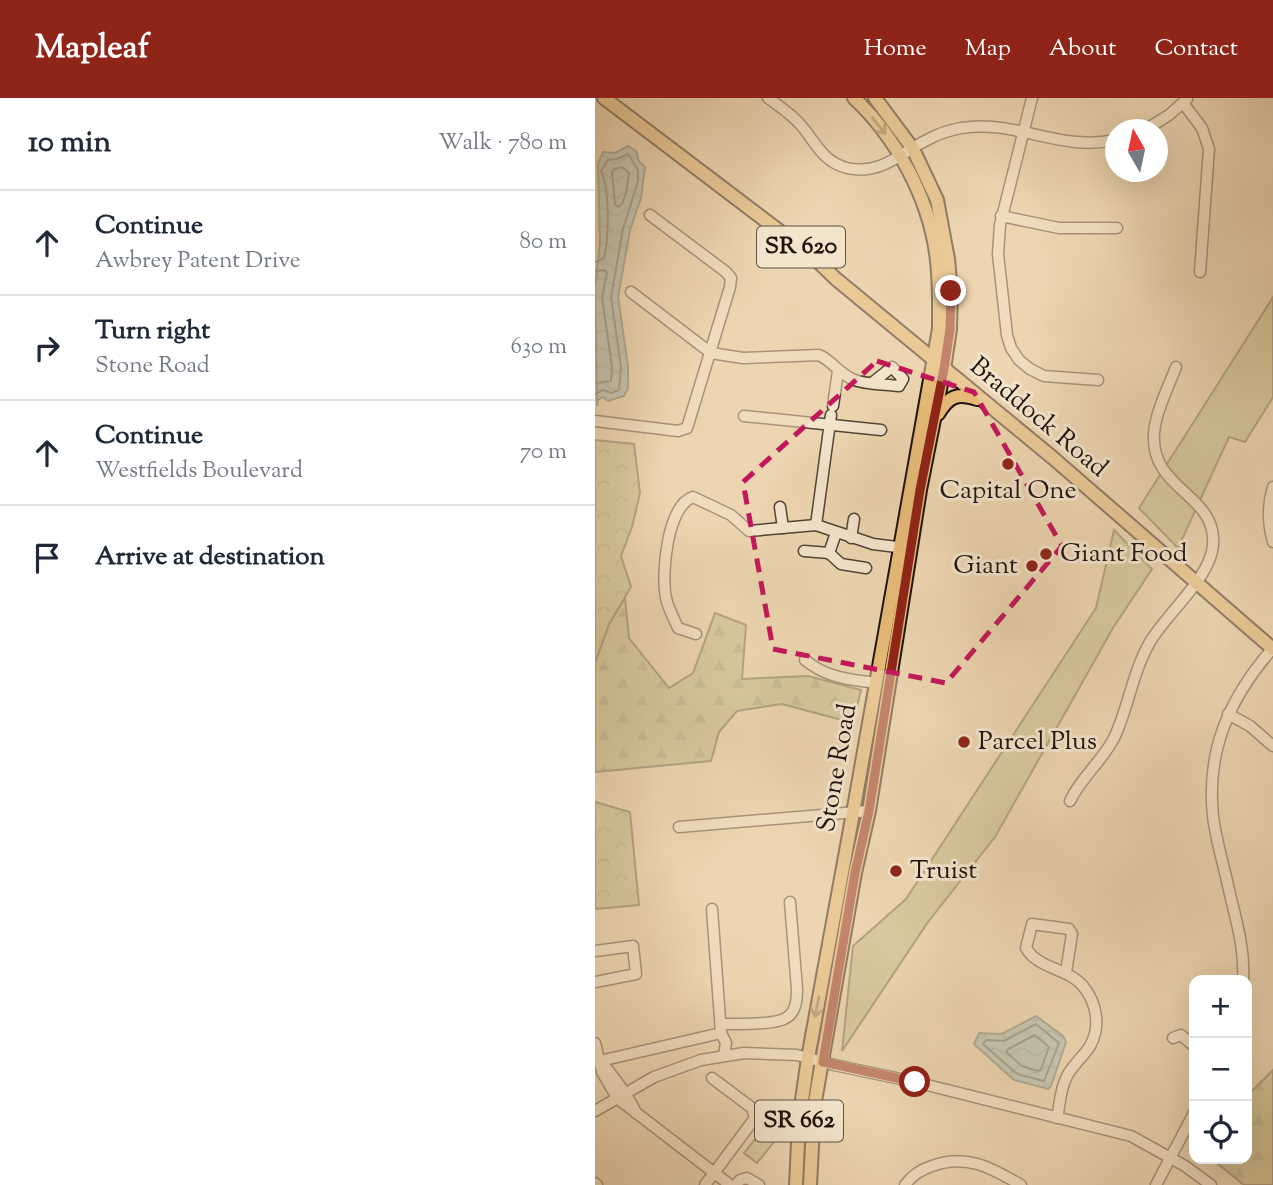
<!DOCTYPE html>
<html lang="en">
<head>
<meta charset="utf-8">
<style>
  body { margin:0; font-family:"Sorts Mill Goudy",serif; background:#f2f2f3; color:#1f2937 }
  .controls { position:absolute; right:21px; bottom:21px; display:grid; overflow:hidden; border-radius:14px; box-shadow:0 7px 28px #0002 }
  .controls button { width:63px; height:63px; display:grid; place-items:center; padding:0; border:0; border-bottom:2px solid #e0e1e3; background:#fff; color:#1f2937; font:35px sans-serif }
  .compass { position:absolute; left:510px; top:21px; width:63px; height:63px; border-radius:50%; background:#fff; box-shadow:0 7px 28px #0002; rotate:351deg }
  .stop { position:absolute; width:21px; height:21px; margin:-16px; border:5px solid #8f2418; border-radius:50%; background:#fff }
  .stop.end { background:#8f2418; border-color:#fff; box-shadow:0 2px 7px #0008 }
  .list { margin:0; padding:0; list-style:none }
  h2 { display:flex; justify-content:space-between; align-items:center; height:91px; margin:0; padding:0 28px; font-size:30px }
  h2 small { font-size:23px; font-weight:400; color:#747a83 }
  .list li { display:grid; grid-template-columns:46px 1fr auto; gap:21px; align-items:center; box-sizing:border-box; height:105px; padding:0 28px; border-top:2px solid #e0e1e3 }
  .list b { display:block; font-size:26px; white-space:nowrap }
  .list p { margin:0; font-size:23px; white-space:nowrap; color:#747a83 }
  .list em { font-size:23px; font-style:normal; color:#747a83 }
  .icon { flex:none; width:38px; height:38px; fill:none; stroke:currentColor; stroke-width:2; stroke-linecap:round; stroke-linejoin:round }
  .map { position:relative; flex:none; width:678px; height:1087px; overflow:hidden }
  header { display:flex; align-items:center; gap:42px; box-sizing:border-box; height:98px; padding:0 35px; background:#8f2418; color:#fff }
  header strong { font-size:33px }
  nav { display:flex; gap:38px; margin-inline-start:auto; font-size:24px }
  main { display:flex }
  aside { flex:1; background:#fff }
  .map>svg:first-child { display:block }
</style>
</head>
<body>
<header>
<strong>Mapleaf</strong>
<nav><a>Home</a><a>Map</a><a>About</a><a>Contact</a></nav>
</header>
<main>
<aside>
<h2>10 min<small>Walk · 780 m</small></h2>
<ul class="list">
<li><svg class="icon" aria-label="ahead" viewBox="0 0 24 24"><path d="M12 20V5M6 11l6-6 6 6"/></svg><div><b>Continue</b><p>Awbrey Patent Drive</p></div><em>80 m</em></li>
<li><svg class="icon" aria-label="right" viewBox="0 0 24 24"><path d="M7 20v-9h11M14 6l5 5-5 5"/></svg><div><b>Turn right</b><p>Stone Road</p></div><em>630 m</em></li>
<li><svg class="icon" aria-label="ahead" viewBox="0 0 24 24"><path d="M12 20V5M6 11l6-6 6 6"/></svg><div><b>Continue</b><p>Westfields Boulevard</p></div><em>70 m</em></li>
<li><svg class="icon" aria-label="arrive" viewBox="0 0 24 24"><path d="M6 21V4h12l-3 4 3 4H6"/></svg><div><b>Arrive at destination</b></div></li>
</ul>
</aside>
<div class="map">
<svg width="678" height="1087" viewBox="0 0 678 1087">
  <defs>
    <pattern id="forest-firs" width="22" height="20" patternUnits="userSpaceOnUse" patternTransform="scale(1.75)"><rect width="22" height="20" fill="#bebc87"/><path d="M5 1l3.5 6h-7zM16 11l3.5 6h-7z" fill="#a3a173"/></pattern>
    <pattern id="park-crowns" width="20" height="18" patternUnits="userSpaceOnUse" patternTransform="scale(1.75)"><rect width="20" height="18" fill="#bebc87"/><path d="M2 6a3 3 0 1 1 6 0M12 15a3 3 0 1 1 6 0" fill="none" stroke="#a3a173"/></pattern>
    <pattern id="water-waves" width="16" height="10" patternUnits="userSpaceOnUse" patternTransform="scale(1.75)"><rect width="16" height="10" fill="#9cb6b5"/><path d="M0 5q4-4 8 0t8 0" fill="none" stroke="#869c9a"/></pattern>
  </defs>
  <rect width="100%" height="100%" fill="#ecd5b0"/>
  <filter id="stains"><feTurbulence type="fractalNoise" baseFrequency=".00286" numOctaves="4"/><feColorMatrix values="0 0 0 0 .2 0 0 0 0 .09 0 0 0 0 .02 0 0 0 .5 -.17"/></filter>
  <radialGradient id="worn" r=".72"><stop offset=".6" stop-color="#630" stop-opacity="0"/><stop offset="1" stop-color="#630" stop-opacity=".3"/></radialGradient>
  <g fill="#bebc87" stroke="#6e684a" stroke-width="2">
    <path d="M 678,199 L 678,299 L 650,344 L 634,339 L 583,450 L 544,410 Z"/>
    <path d="M 519,432 L 557,471 L 518,530 L 400,739 L 333,824 L 247,953 L 258,848 L 311,801 L 501,510 Z"/>
    <path d="M 166,1034 L 179,1044 L 162,1065 L 149,1055 Z"/>
  </g>
  <g fill="url(#forest-firs)" stroke="#6e684a" stroke-width="2">
    <path d="M 30,500 L 34,540 L 74,590 L 98,575 L 120,515 L 151,527 L 147,581 L 213,578 L 266,592 L 258,625 L 187,606 L 142,613 L 124,634 L 116,663 L 0,674 L 0,565 L 14,526 Z"/>
    <path d="M 678,972 L 678,1087 L 649,1087 L 617,1061 L 652,1061 L 652,998 Z"/>
  </g>
  <g fill="url(#park-crowns)" stroke="#6e684a" stroke-width="2">
    <path d="M 0,342 L 39,346 L 45,395 L 37,429 L 26,458 L 36,489 L 14,526 L 0,565 Z"/>
    <path d="M 0,704 L 35,714 L 44,807 L 0,811 Z"/>
  </g>
  <g fill="url(#water-waves)" stroke="#6a7572" stroke-width="2">
    <path d="M 33,48 L 41,53 L 44,63 L 50,69 L 46,100 L 35,132 L 23,199 L 33,268 L 33,290 L 29,298 L 13,303 L 8,299 L 3,302 L 2,308 L 0,188 L 5,145 L 3,66 L 8,54 L 20,55 Z"/>
    <path d="M 441,918 L 468,938 L 471,944 L 456,988 L 453,991 L 419,982 L 379,946 L 384,935 L 407,936 Z"/>
  </g>
  <g fill="none" stroke-linecap="round" stroke-linejoin="round">
    <g stroke="#5e6462" stroke-width="2">
      <path d="M 27,69 L 34,75 L 31,95 L 27,106 L 23,109 L 20,106 L 17,74 L 19,71 Z"/>
      <path d="M 0,164 L 9,160 C 14,140 15,91 6,73 L 13,62 L 22,61 L 33,56 L 43,72 L 43,83 L 28,131 L 16,199 L 26,269 L 24,292 L 16,295 L 8,292 L 0,296"/>
      <path d="M 0,173 L 9,172 L 12,175 L 7,199 L 17,269 L 16,283 L 0,285"/>
      <path d="M 441,926 L 464,945 L 449,983 L 422,976 L 388,946 L 391,942 L 409,943 Z"/>
      <path d="M 440,937 L 454,949 L 446,971 L 443,973 L 427,968 L 411,954 L 413,951 Z"/>
    </g>
    <defs>
      <g id="minor">
        <path d="M 173,0 C 183,7 194,15 202,23 C 220,41 225,63 252,70 C 287,78 307,53 336,40 C 345,35 356,32 366,30 C 421,21 464,54 520,42"/>
        <path d="M 437,0 L 405,127 L 403,156 L 412,237 L 416,250 L 424,262 L 435,271 L 449,278 L 503,282"/>
        <path d="M 588,5 L 607,30 L 614,51 L 605,174"/>
        <path d="M 550,32 L 574,17 L 592,1"/>
        <path d="M 406,118 L 464,130 L 522,130"/>
        <path d="M 36,194 L 116,255 L 148,260 L 224,257 C 237,263 244,275 257,281 C 270,287 290,286 304,288 L 308,281 L 297,269 L 277,285"/>
        <path d="M 238,308 L 243,273"/>
        <path d="M 149,318 L 286,332"/>
        <path d="M 0,323 L 83,333 L 92,330 L 135,189 L 136,180 L 131,174 L 55,117"/>
        <path d="M 678,389 C 672,408 673,426 678,444"/>
        <path d="M 185,409 L 188,430"/>
        <path d="M 221,427 L 236,317"/>
        <path d="M 241,435 L 234,455 L 246,466 L 271,470"/>
        <path d="M 256,440 L 259,421"/>
        <path d="M 209,453 L 234,455"/>
        <path d="M 101,536 L 83,530 C 79,521 73,510 71,500 C 66,476 72,408 98,399 L 136,417 L 154,433 L 221,427 L 278,446 L 310,450"/>
        <path d="M 210,562 C 232,580 253,581 281,585"/>
        <path d="M 633,616 L 655,628 L 678,648"/>
        <path d="M 475,703 C 486,679 508,663 520,638 C 534,607 538,573 555,544 C 572,515 616,479 618,447 C 622,395 555,393 559,335 C 561,313 573,290 581,269"/>
        <path d="M 84,729 L 274,713"/>
        <path d="M 117,811 L 126,935 L 131,945 L 129,957"/>
        <path d="M 0,853 L 38,848 L 41,876 L 0,884"/>
        <path d="M 648,882 C 650,851 641,822 634,792 C 629,768 621,743 618,718 C 611,652 635,599 678,550"/>
        <path d="M 126,926 C 139,926 178,927 189,921 C 201,916 202,902 202,891 L 195,804"/>
        <path d="M 578,940 L 586,937 L 599,948"/>
        <path d="M 0,945 L 7,974 L 22,1000 L 135,1087"/>
        <path d="M 5,963 C 15,973 36,1002 41,1015"/>
        <path d="M 1,964 L 126,935"/>
        <path d="M 0,1013 L 59,979 L 106,962 L 149,955 L 202,957 L 239,967 L 320,984 L 536,1038 L 590,1068 L 616,1087"/>
        <path d="M 462,1020 C 465,1006 465,991 472,978 C 478,967 488,959 495,948 C 506,929 502,905 488,888 C 473,870 443,871 431,850 L 437,826 L 474,831 L 477,836 L 471,874"/>
        <path d="M 0,1085 L 2,1087"/>
        <path d="M 110,1087 L 160,1020 L 157,1010 L 117,980"/>
        <path d="M 141,1087 L 145,1082 L 152,1080 L 164,1087"/>
        <path d="M 310,1087 C 317,1077 325,1072 337,1068 C 371,1055 397,1070 426,1087"/>
        <path d="M 561,1087 L 599,1015"/>
      </g>
      <g id="major">
        <path d="M 9,0 L 216,157 L 241,181 L 458,360 L 678,551"/>
        <path d="M 343,316 C 353,299 362,294 382,301"/>
        <path d="M 201,1087 L 204,1023 L 213,960 L 258,715 L 344,231 C 344,206 345,181 341,155 C 333,99 301,39 259,0"/>
        <path d="M 215,1087 L 219,1009 L 260,775 L 274,713 L 325,392 L 349,271 L 355,231 L 356,193 L 353,161 L 342,102 L 318,51 L 280,0"/>
      </g>
    </defs>
    <use href="#minor" stroke="#524436" stroke-width="13"/>
    <use href="#major" stroke="#1f130e" stroke-width="16"/>
    <use href="#minor" stroke="#f3e4cc" stroke-width="10"/>
    <use href="#major" stroke="#e6ba78" stroke-width="12"/>
  </g>
  <defs><path id="oneway-shaft" d="M-6 0H5M1.5-3L5.5 0L1.5 3" fill="none" stroke-width="1.6" stroke-linecap="round" stroke-linejoin="round" transform="scale(1.75)"/></defs>
  <g stroke="#8c6f48">
    <use href="#oneway-shaft" transform="translate(284 28) rotate(51)"/>
    <use href="#oneway-shaft" transform="translate(222 909) rotate(101)"/>
  </g>
  <g fill="none" stroke-linecap="round" stroke-linejoin="round">
    <path stroke="#8f2418" stroke-width="9" d="M 320,984 L 228,964 L 260,775 L 274,713 L 325,392 L 349,271 L 355,231 L 356,193"/>
  </g>
  <path d="M0 0H678V1087H0ZM 282,263 L 379,294 L 467,448 L 351,585 L 178,551 L 148,384 Z" fill="#ecd5b0" fill-opacity=".55" fill-rule="evenodd"/>
  <path fill="none" stroke="#c2185b" stroke-width="5" stroke-dasharray="14 9" stroke-linejoin="round" d="M 282,263 L 379,294 L 467,448 L 351,585 L 178,551 L 148,384 Z"/>
  <g fill="#8f2418" stroke="#f3e4cc" stroke-width="2.5">
    <circle cx="413" cy="366" r="7"/>
    <circle cx="451" cy="456" r="7"/>
    <circle cx="437" cy="468" r="7"/>
    <circle cx="369" cy="644" r="7"/>
    <circle cx="301" cy="773" r="7"/>
  </g>
  <g text-anchor="middle" dominant-baseline="central" stroke-width="6" stroke-linejoin="round" paint-order="stroke">
    <g fill="#f3e4cc" stroke="#5f5247" stroke-width="2">
      <rect x="162" y="128.5" width="88" height="41" rx="5"/>
      <rect x="160" y="1002.5" width="88" height="41" rx="5"/>
    </g>
    <g font-size="24" font-weight="bold" fill="#1f130e">
      <text x="206" y="149">SR 620</text>
      <text x="204" y="1023">SR 662</text>
    </g>
    <g font-size="26" fill="#1f130e" stroke="#f3e4cc">
      <text transform="translate(443 320) rotate(40)">Braddock Road</text>
      <text transform="translate(243 670) rotate(-80)">Stone Road</text>
    </g>
    <g font-size="26" fill="#1f130e" stroke="#f3e4cc" text-anchor="start">
      <text x="413" y="393" text-anchor="middle">Capital One</text>
      <text x="465" y="456">Giant Food</text>
      <text x="423" y="468" text-anchor="end">Giant</text>
      <text x="383" y="644">Parcel Plus</text>
      <text x="315" y="773">Truist</text>
    </g>
  </g>
  <rect width="100%" height="100%" filter="url(#stains)"/>
  <rect width="100%" height="100%" fill="url(#worn)"/>
</svg>
<div class="controls">
<button>+</button>
<button>−</button>
<button><svg class="icon" aria-label="locate" viewBox="0 0 24 24"><circle cx="12" cy="12" r="6"/><path d="M12 2v4M12 18v4M2 12h4M18 12h4"/></svg></button>
</div>
<svg class="compass" viewBox="-18 -18 36 36"><path d="M0-13l5 13h-10z" fill="#e53935"/><path d="M0 13l5-13h-10z" fill="#747a83"/></svg>
<div class="stop" style="left:320px;top:984px"></div>
<div class="stop end" style="left:356px;top:193px"></div>
</div>
</main>
</body>
</html>
